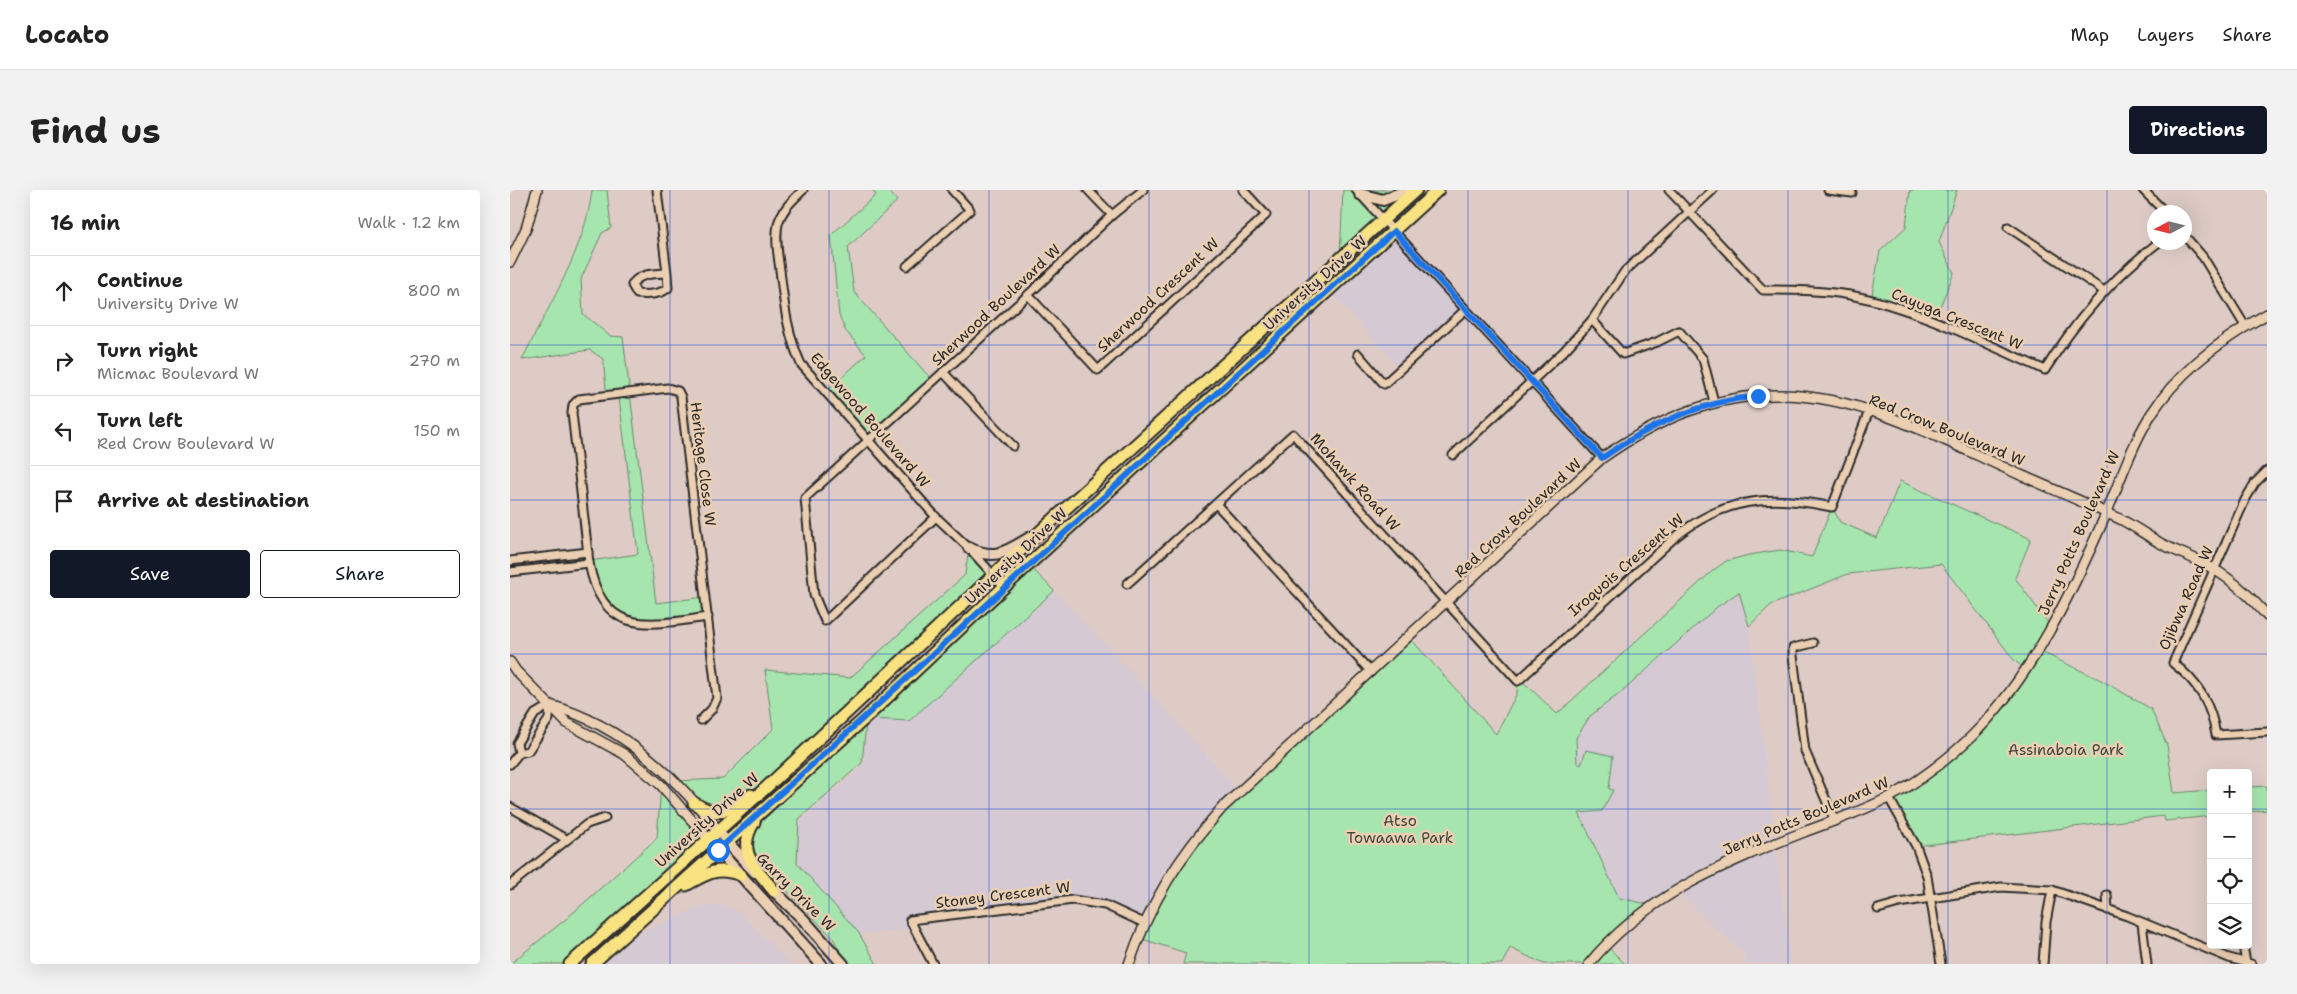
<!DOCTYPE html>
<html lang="en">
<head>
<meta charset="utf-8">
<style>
  body { margin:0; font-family:"Shantell Sans",sans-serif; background:#f2f2f2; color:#222 }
  .controls { position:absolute; right:15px; bottom:15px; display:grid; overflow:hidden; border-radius:5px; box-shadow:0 5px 20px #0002 }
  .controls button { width:45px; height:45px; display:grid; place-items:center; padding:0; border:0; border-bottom:1px solid #e0e0e0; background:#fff; color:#222; font:25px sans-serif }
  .compass { position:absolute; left:1637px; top:15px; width:45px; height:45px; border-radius:50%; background:#fff; box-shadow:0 5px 20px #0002; rotate:263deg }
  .stop { position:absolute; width:15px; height:15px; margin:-11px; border:4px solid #1a73e8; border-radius:50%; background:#fff }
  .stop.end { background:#1a73e8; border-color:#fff; box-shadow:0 1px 5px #0008 }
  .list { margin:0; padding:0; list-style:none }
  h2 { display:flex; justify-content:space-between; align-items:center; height:65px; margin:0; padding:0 20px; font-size:21px }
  h2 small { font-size:16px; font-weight:400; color:#767676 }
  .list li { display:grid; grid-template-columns:32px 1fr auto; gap:15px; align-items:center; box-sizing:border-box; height:70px; padding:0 20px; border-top:1px solid #e0e0e0 }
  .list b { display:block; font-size:19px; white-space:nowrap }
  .list p { margin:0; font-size:16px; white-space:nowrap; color:#767676 }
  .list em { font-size:16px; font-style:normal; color:#767676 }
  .actions { display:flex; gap:10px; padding:15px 20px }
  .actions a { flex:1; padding:11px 0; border:1px solid #111827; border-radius:5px; text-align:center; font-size:18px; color:#111827 }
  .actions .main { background:#111827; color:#fff }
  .icon { flex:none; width:28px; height:28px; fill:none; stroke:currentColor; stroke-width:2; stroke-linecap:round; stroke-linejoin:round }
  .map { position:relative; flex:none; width:1757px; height:774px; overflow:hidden; border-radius:5px }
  header { display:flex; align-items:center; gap:30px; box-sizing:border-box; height:70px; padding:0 25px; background:#fff; border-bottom:1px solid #e0e0e0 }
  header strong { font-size:24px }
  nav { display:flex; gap:28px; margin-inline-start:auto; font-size:18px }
  .intro { display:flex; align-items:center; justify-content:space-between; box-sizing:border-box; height:120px; padding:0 30px }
  h1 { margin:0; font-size:35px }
  .button { padding:12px 22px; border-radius:5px; background:#111827; color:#fff; font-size:18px; font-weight:700 }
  main { display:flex; gap:30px; padding:0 30px }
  aside { flex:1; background:#fff; border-radius:5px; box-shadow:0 5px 20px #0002 }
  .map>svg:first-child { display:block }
</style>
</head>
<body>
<header>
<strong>Locato</strong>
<nav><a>Map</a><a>Layers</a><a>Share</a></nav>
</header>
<div class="intro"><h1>Find us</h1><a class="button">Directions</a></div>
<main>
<aside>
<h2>16 min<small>Walk · 1.2 km</small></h2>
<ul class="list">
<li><svg class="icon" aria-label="ahead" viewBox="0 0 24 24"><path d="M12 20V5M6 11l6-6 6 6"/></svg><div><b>Continue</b><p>University Drive W</p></div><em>800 m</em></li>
<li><svg class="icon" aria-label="right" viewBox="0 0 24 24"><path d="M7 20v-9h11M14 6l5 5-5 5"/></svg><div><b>Turn right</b><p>Micmac Boulevard W</p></div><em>270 m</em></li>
<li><svg class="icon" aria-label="left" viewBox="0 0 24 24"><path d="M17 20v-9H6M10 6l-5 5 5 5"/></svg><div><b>Turn left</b><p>Red Crow Boulevard W</p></div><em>150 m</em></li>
<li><svg class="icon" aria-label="arrive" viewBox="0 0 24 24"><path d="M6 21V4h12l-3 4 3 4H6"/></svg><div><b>Arrive at destination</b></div></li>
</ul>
<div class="actions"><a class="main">Save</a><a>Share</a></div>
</aside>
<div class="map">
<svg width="1757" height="774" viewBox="0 0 1757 774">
  <rect width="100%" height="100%" fill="#decbc6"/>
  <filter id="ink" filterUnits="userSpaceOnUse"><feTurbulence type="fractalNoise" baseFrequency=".02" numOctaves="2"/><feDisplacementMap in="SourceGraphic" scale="10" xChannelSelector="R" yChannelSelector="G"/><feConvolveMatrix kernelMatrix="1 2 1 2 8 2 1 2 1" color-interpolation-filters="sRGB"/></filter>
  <g filter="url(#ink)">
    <g fill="#d5c9d4">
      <path d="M 884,41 L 955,120 L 890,179 L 819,100 Z"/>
      <path d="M 544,401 L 607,467 L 729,601 L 634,733 L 582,711 L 401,730 L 405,739 L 348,744 L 288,675 L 290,631 L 353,575 L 356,533 L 361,529 L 399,531 Z"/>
      <path d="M 1230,402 L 1239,436 L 1280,774 L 1236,774 L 1235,765 L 1166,700 L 1142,715 L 1109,708 L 1069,623 L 1065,548 L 1080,526 L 1113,501 L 1207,417 Z"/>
      <path d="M 211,715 L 228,721 L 280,774 L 82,774 L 105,754 L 189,717 Z"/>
    </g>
    <g fill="#a6e5ad" stroke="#68886c">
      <path d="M 82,0 L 97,0 L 101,38 L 92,43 L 71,89 L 73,124 L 100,146 L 113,147 L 146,413 L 195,407 L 198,427 L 133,434 L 96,416 L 79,371 L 128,364 L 109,207 L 97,208 L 93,169 L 80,160 L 12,170 C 37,118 76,58 82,0 Z"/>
      <path d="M 362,0 L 378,0 L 387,11 L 338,57 L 344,102 L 423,191 L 358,251 L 315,203 L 356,165 L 335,140 L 329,125 L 321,45 L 366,5 Z"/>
      <path d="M 833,0 L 906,0 L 830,69 Z"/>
      <path d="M 1400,0 L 1447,0 L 1429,52 L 1444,83 L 1424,131 L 1361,110 L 1370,61 L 1396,37 Z"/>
      <path d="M 1390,291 L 1521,349 L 1505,388 L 1544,441 L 1527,460 L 1591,490 L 1641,519 L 1657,555 L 1664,603 L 1701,600 L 1701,626 L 1655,631 L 1654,626 L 1406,656 L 1379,608 L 1435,570 L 1518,482 L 1504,470 L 1431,374 L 1338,384 L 1261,415 L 1239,436 L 1229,402 L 1207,417 L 1113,501 L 1080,526 L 1066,548 L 1067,573 L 1071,575 L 1076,560 L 1103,566 L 1099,599 L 1103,600 L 1092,621 L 1069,623 L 1109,708 L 1142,715 L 1096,755 L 1115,774 L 1034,774 L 1000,758 L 992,774 L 673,774 L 676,763 L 629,748 L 634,733 L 698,634 L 899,447 L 986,544 L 1007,503 L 1008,491 L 1018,496 L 1047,524 L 1200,383 L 1216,371 L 1239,365 L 1270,360 L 1302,367 L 1322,317 L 1330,332 L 1367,348 Z"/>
      <path d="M 459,358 L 483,385 L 258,596 L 201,622 L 165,591 L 213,589 L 263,539 L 255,480 L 340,488 L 455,385 Z"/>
      <path d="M 519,375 L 544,401 L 399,531 L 361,529 Z"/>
      <path d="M 356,533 L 352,573 L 289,629 L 287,673 L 348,742 L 367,774 L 336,774 L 323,748 L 249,672 C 241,661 239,651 245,638 Z"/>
      <path d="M 151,595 L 199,648 L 60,774 L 0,774 L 56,729 L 147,648 Z"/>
      <path d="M 1757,596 L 1757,620 L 1738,622 L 1738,597 Z"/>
    </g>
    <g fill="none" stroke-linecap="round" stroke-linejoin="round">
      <defs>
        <g id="minor">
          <path d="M 147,0 L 157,83 L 158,98 C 150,105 137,105 127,104 L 122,95 C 128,83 145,84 157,83"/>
          <path d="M 293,0 C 283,10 272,19 268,34 C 265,49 268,65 270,80 C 274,113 277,144 291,174 L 426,327 L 459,358 L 494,397"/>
          <path d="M 578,0 L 602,25"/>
          <path d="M 846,0 L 1092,268"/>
          <path d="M 1159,0 L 1253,100 C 1282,100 1311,100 1340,105 C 1408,118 1472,152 1535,180 C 1566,130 1602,88 1649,52"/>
          <path d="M 1318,0 L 1342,3"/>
          <path d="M 1633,0 L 1655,22"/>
          <path d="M 1498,37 L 1594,101"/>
          <path d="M 1674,45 L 1693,67 L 1735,136"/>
          <path d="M 397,76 L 460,20 L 442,0"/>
          <path d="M 518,105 L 588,180 L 756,25 L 733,0"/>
          <path d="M 1082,130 L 1113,164 L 1147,152 L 1169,141 L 1193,169 L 1204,212"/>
          <path d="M 848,164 L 874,194 L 955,120"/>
          <path d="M 433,182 L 503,256"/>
          <path d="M 943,265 L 1054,161 L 1082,130 L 1115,81 L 1203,0"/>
          <path d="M 1757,281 L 1745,293 L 1735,310 L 1663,473 C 1688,492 1701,514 1706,545 L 1757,542"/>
          <path d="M 707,315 L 861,482"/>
          <path d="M 426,327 L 315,431 L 304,405 L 295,308 L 518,105 L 602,25 L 633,0"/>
          <path d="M 0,371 L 78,362"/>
          <path d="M 0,382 L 79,373"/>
          <path d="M 617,394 L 783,244 L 1008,491 L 1163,349 C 1213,307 1261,304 1322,317 L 1359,221"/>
          <path d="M 1303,453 L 1283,458 L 1283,466 L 1295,561 L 1325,631"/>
          <path d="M 191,530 L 202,519 L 207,508 L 171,207 L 168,201 L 158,198 L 69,209 L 63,215 L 62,223 L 79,373 C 93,448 139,435 198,427"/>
          <path d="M 9,563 L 7,553 L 25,524 L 40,515"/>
          <path d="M 0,574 L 9,563 L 18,561 L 39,529 L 40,515"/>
          <path d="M 1379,608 L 1406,656 L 1417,686 L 1431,774"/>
          <path d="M 0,617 L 56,649"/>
          <path d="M 0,695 L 77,634 L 95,628"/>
          <path d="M 1597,705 L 1598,720"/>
          <path d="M 1368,719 L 1389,713 L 1491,697 L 1542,700 L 1617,726 L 1719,768 L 1741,774"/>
          <path d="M 1632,733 L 1637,774"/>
          <path d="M 1733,755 L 1736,774"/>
          <path d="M 423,774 L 400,730 L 563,710 L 595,715 L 634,733"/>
          <path d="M 1533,774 L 1536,732 L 1542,700"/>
        </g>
        <g id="tertiary">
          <path d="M 0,72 L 16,39 L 27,0"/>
          <path d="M 0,472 L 6,481 L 57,533 L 114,564 L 151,595 L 208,660"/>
          <path d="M 40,515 C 115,536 171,591 217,652"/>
          <path d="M 619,774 C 641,711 668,668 712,618 L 1092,268 C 1148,229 1206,203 1274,205 C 1358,207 1438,253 1513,286 C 1545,300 1578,314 1610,329 C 1624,336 1637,346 1652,354 C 1665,361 1680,366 1693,373 C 1718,386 1739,404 1757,426"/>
          <path d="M 1079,774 C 1134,706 1215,673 1294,642 C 1323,631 1353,621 1380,607 C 1410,591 1438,569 1462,546 C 1523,485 1562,402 1596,324 C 1610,291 1621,257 1640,226 C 1668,181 1712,149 1757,124"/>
        </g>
        <g id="secondary">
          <path d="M 850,4 L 873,10 L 898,0"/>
          <path d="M 459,358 C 486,371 497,361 521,347"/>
          <path d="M 217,652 L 245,682"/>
          <path d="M 208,660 L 311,774"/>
          <path d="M 259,696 L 293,729 L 333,774"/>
        </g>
        <g id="primary">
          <path d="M 184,613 C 211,630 216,619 241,605"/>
          <path d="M 244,632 C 225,662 246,678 264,701"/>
          <path d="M 176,695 C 197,683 207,676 231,685"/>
          <path d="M 60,774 L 258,596 L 532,340 L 906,0"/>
          <path d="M 82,774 L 353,530 L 494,397 L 928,0"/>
        </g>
      </defs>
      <use href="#minor" stroke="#2b2b2b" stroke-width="11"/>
      <use href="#tertiary" stroke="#2b2b2b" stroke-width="12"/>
      <use href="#secondary" stroke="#2b2b2b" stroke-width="14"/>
      <use href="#primary" stroke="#2b2b2b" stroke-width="15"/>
      <use href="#minor" stroke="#ebcfb2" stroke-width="7"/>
      <use href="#tertiary" stroke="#ebcfb2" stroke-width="9"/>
      <use href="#secondary" stroke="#ebcfb2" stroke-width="10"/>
      <use href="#primary" stroke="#f8e281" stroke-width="11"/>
    </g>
  </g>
  <g fill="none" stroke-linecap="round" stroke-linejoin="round" filter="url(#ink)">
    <path stroke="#1a73e8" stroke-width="6" d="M 208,660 C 435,456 657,246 884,41 L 1092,268 C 1141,234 1189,212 1248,206"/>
  </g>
  <path fill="none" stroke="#1d4ed8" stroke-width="1" stroke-opacity="0.55" d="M 160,0 L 160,774M 319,0 L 319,774M 479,0 L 479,774M 639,0 L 639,774M 799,0 L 799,774M 958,0 L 958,774M 1118,0 L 1118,774M 1278,0 L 1278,774M 1438,0 L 1438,774M 1597,0 L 1597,774M 0,155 L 1757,155M 0,310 L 1757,310M 0,464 L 1757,464M 0,619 L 1701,619M 1738,619 L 1757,619"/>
  <g text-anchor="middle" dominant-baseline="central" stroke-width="5" stroke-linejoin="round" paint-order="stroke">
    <g font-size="15" fill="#2b2b2b" stroke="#ebcfb2">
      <text transform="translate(805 93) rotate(-42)">University Drive W</text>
      <text transform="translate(648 105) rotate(-43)">Sherwood Crescent W</text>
      <text transform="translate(486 115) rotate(-43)">Sherwood Boulevard W</text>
      <text transform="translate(1447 129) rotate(22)">Cayuga Crescent W</text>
      <text transform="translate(360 230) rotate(49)">Edgewood Boulevard W</text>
      <text transform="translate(1437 240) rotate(22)">Red Crow Boulevard W</text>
      <text transform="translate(193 274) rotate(83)">Heritage Close W</text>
      <text transform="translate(845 292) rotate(48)">Mohawk Road W</text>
      <text transform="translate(1008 328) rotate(-43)">Red Crow Boulevard W</text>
      <text transform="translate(1569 343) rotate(-66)">Jerry Potts Boulevard W</text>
      <text transform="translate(506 366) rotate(-43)">University Drive W</text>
      <text transform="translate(1116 375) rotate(-41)">Iroquois Crescent W</text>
      <text transform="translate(1676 408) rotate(-66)">Ojibwa Road W</text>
      <text transform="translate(1296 626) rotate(-23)">Jerry Potts Boulevard W</text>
      <text transform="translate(197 630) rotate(-42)">University Drive W</text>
      <text transform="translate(286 702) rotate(45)">Garry Drive W</text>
      <text transform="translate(493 705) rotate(-7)">Stoney Crescent W</text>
    </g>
    <g font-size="15" fill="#3d473e" stroke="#ebcfb2">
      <text x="1556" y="560">Assinaboia Park</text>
      <text x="890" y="631">Atso<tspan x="890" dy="17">Towaawa Park</tspan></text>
    </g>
  </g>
</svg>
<div class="controls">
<button>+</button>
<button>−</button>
<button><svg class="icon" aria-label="locate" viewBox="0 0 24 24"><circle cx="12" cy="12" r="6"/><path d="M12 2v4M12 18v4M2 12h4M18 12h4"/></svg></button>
<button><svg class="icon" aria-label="layers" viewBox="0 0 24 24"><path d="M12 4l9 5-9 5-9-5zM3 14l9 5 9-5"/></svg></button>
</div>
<svg class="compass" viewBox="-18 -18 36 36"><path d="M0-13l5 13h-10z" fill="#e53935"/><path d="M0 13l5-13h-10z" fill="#767676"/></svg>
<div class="stop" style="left:208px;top:660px"></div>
<div class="stop end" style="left:1248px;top:206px"></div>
</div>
</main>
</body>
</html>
